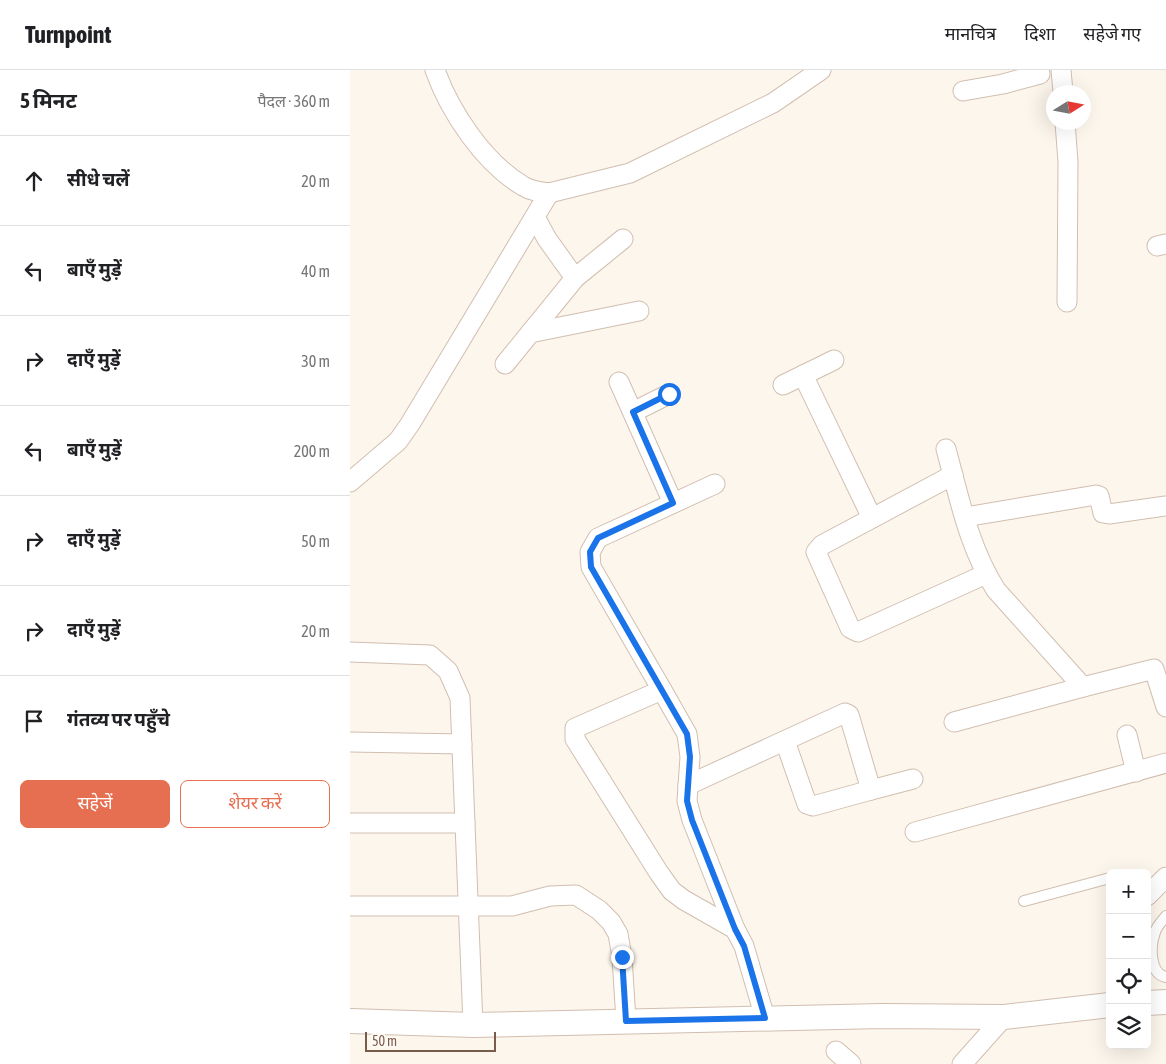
<!DOCTYPE html>
<html lang="hi">
<head>
<meta charset="utf-8">
<style>
  body { margin:0; font-family:"Asap Condensed","Noto Sans Devanagari",sans-serif; background:#f2f2f2; color:#202124 }
  .controls { position:absolute; right:15px; bottom:15px; display:grid; overflow:hidden; border-radius:8px; box-shadow:0 5px 20px #0002 }
  .controls button { width:45px; height:45px; display:grid; place-items:center; padding:0; border:0; border-bottom:1px solid #e0e0e0; background:#fff; color:#202124; font:25px sans-serif }
  .compass { position:absolute; left:696px; top:15px; width:45px; height:45px; border-radius:50%; background:#fff; box-shadow:0 5px 20px #0002; rotate:79deg }
  .scale { position:absolute; left:15px; bottom:12px; width:131px; box-sizing:border-box; padding-left:5px; border:2px solid #7a5c4d; border-top:0; font-size:14px; line-height:18px; white-space:nowrap; color:#7a5c4d; -webkit-text-stroke:4px #fffaf3; paint-order:stroke }
  .stop { position:absolute; width:15px; height:15px; margin:-11px; border:4px solid #1a73e8; border-radius:50%; background:#fff }
  .stop.end { background:#1a73e8; border-color:#fff; box-shadow:0 1px 5px #0008 }
  .list { margin:0; padding:0; list-style:none }
  h2 { display:flex; justify-content:space-between; align-items:center; height:65px; margin:0; padding:0 20px; font-size:21px }
  h2 small { font-size:16px; font-weight:400; color:#757577 }
  .list li { display:grid; grid-template-columns:32px 1fr auto; gap:15px; align-items:center; box-sizing:border-box; height:90px; padding:0 20px; border-top:1px solid #e0e0e0 }
  .list b { display:block; font-size:19px; white-space:nowrap }
  .list em { font-size:16px; font-style:normal; color:#757577 }
  .actions { display:flex; gap:10px; padding:15px 20px }
  .actions a { flex:1; padding:11px 0; border:1px solid #e76f51; border-radius:8px; text-align:center; font-size:18px; color:#e76f51 }
  .actions .main { background:#e76f51; color:#fff }
  .icon { flex:none; width:28px; height:28px; fill:none; stroke:currentColor; stroke-width:2; stroke-linecap:round; stroke-linejoin:round }
  .map { position:relative; flex:none; width:816px; height:994px; overflow:hidden }
  header { display:flex; align-items:center; gap:30px; box-sizing:border-box; height:70px; padding:0 25px; background:#fff; border-bottom:1px solid #e0e0e0 }
  header strong { font-size:24px }
  nav { display:flex; gap:28px; margin-inline-start:auto; font-size:18px }
  main { display:flex }
  aside { flex:1; background:#fff }
  .map>svg:first-child { display:block }
</style>
</head>
<body>
<header>
<strong>Turnpoint</strong>
<nav><a>मानचित्र</a><a>दिशा</a><a>सहेजे गए</a></nav>
</header>
<main>
<aside>
<h2>5 मिनट<small>पैदल · 360 m</small></h2>
<ul class="list">
<li><svg class="icon" aria-label="ahead" viewBox="0 0 24 24"><path d="M12 20V5M6 11l6-6 6 6"/></svg><div><b>सीधे चलें</b></div><em>20 m</em></li>
<li><svg class="icon" aria-label="left" viewBox="0 0 24 24"><path d="M17 20v-9H6M10 6l-5 5 5 5"/></svg><div><b>बाएँ मुड़ें</b></div><em>40 m</em></li>
<li><svg class="icon" aria-label="right" viewBox="0 0 24 24"><path d="M7 20v-9h11M14 6l5 5-5 5"/></svg><div><b>दाएँ मुड़ें</b></div><em>30 m</em></li>
<li><svg class="icon" aria-label="left" viewBox="0 0 24 24"><path d="M17 20v-9H6M10 6l-5 5 5 5"/></svg><div><b>बाएँ मुड़ें</b></div><em>200 m</em></li>
<li><svg class="icon" aria-label="right" viewBox="0 0 24 24"><path d="M7 20v-9h11M14 6l5 5-5 5"/></svg><div><b>दाएँ मुड़ें</b></div><em>50 m</em></li>
<li><svg class="icon" aria-label="right" viewBox="0 0 24 24"><path d="M7 20v-9h11M14 6l5 5-5 5"/></svg><div><b>दाएँ मुड़ें</b></div><em>20 m</em></li>
<li><svg class="icon" aria-label="arrive" viewBox="0 0 24 24"><path d="M6 21V4h12l-3 4 3 4H6"/></svg><div><b>गंतव्य पर पहुँचे</b></div></li>
</ul>
<div class="actions"><a class="main">सहेजें</a><a>शेयर करें</a></div>
</aside>
<div class="map">
<svg width="816" height="994" viewBox="0 0 816 994">
  <rect width="100%" height="100%" fill="#fdf6ec"/>
  <g fill="none" stroke-linecap="round" stroke-linejoin="round">
    <defs>
      <g id="service">
        <path d="M 674,831 L 760,808"/>
        <path d="M 816,846 C 812,851 807,856 805,862 C 800,875 799,904 816,907"/>
      </g>
      <g id="minor">
        <path d="M 85,0 C 100,42 134,93 173,116 C 181,121 190,122 199,123 L 280,103 L 423,33 L 471,0"/>
        <path d="M 711,0 L 713,22"/>
        <path d="M 613,21 L 653,14 L 690,4"/>
        <path d="M 715,52 L 718,92 L 717,232"/>
        <path d="M 185,147 L 197,169 L 225,208 L 273,169"/>
        <path d="M 807,176 L 816,174"/>
        <path d="M 180,263 L 289,241"/>
        <path d="M 155,294 L 225,208"/>
        <path d="M 453,305 L 522,448"/>
        <path d="M 269,312 L 323,433"/>
        <path d="M 433,315 L 484,290"/>
        <path d="M 283,342 L 319,324"/>
        <path d="M 596,379 C 609,427 619,478 646,520 L 733,617 L 804,599 L 816,637"/>
        <path d="M 603,405 L 472,475 L 466,482 L 500,558 L 508,562 L 636,504"/>
        <path d="M 0,412 L 48,371 L 60,354 L 199,123"/>
        <path d="M 365,414 L 248,468 L 240,482 L 241,497 L 312,620 L 225,658 L 225,669 L 309,803 L 322,821 L 334,830 L 385,859 L 394,876 L 415,948"/>
        <path d="M 615,447 L 746,425 L 749,426 L 753,443 L 759,444 L 816,436"/>
        <path d="M 0,582 L 80,585 L 98,601 L 110,628 L 123,955"/>
        <path d="M 312,620 L 337,664 L 340,687 L 337,731 L 342,750 L 385,859"/>
        <path d="M 604,652 L 733,617"/>
        <path d="M 777,665 L 786,702"/>
        <path d="M 435,671 L 457,734 L 463,736 L 521,720"/>
        <path d="M 0,672 L 112,674"/>
        <path d="M 338,715 L 495,643 L 499,645 L 521,720 L 563,709"/>
        <path d="M 0,753 L 115,753"/>
        <path d="M 565,762 L 816,693"/>
        <path d="M 797,826 L 816,807"/>
        <path d="M 0,836 L 162,836 L 200,826 L 226,825 L 249,840 L 261,852 L 268,864 L 272,887 L 276,951"/>
        <path d="M 486,981 L 501,994"/>
        <path d="M 612,994 L 654,947"/>
      </g>
      <g id="tertiary">
        <path d="M 797,933 L 816,932"/>
        <path d="M 0,951 L 123,955 L 532,946 L 654,947 L 760,935"/>
      </g>
    </defs>
    <use href="#service" stroke="#d1beb0" stroke-width="12"/>
    <use href="#minor" stroke="#d1beb0" stroke-width="21"/>
    <use href="#tertiary" stroke="#d1beb0" stroke-width="26"/>
    <use href="#service" stroke="#fff" stroke-width="10"/>
    <use href="#minor" stroke="#fff" stroke-width="19"/>
    <use href="#tertiary" stroke="#fff" stroke-width="24"/>
  </g>
  <g fill="none" stroke-linecap="round" stroke-linejoin="round">
    <path stroke="#1a73e8" stroke-width="6" d="M 272,887 L 276,951 L 415,948 L 394,876 L 385,859 L 342,750 L 337,731 L 340,687 L 337,664 L 241,497 L 240,482 L 248,468 L 323,433 L 283,342 L 319,324"/>
  </g>
</svg>
<div class="controls">
<button>+</button>
<button>−</button>
<button><svg class="icon" aria-label="locate" viewBox="0 0 24 24"><circle cx="12" cy="12" r="6"/><path d="M12 2v4M12 18v4M2 12h4M18 12h4"/></svg></button>
<button><svg class="icon" aria-label="layers" viewBox="0 0 24 24"><path d="M12 4l9 5-9 5-9-5zM3 14l9 5 9-5"/></svg></button>
</div>
<svg class="compass" viewBox="-18 -18 36 36"><path d="M0-13l5 13h-10z" fill="#e53935"/><path d="M0 13l5-13h-10z" fill="#757577"/></svg>
<div class="scale">50 m</div>
<div class="stop" style="left:319px;top:324px"></div>
<div class="stop end" style="left:272px;top:887px"></div>
</div>
</main>
</body>
</html>
